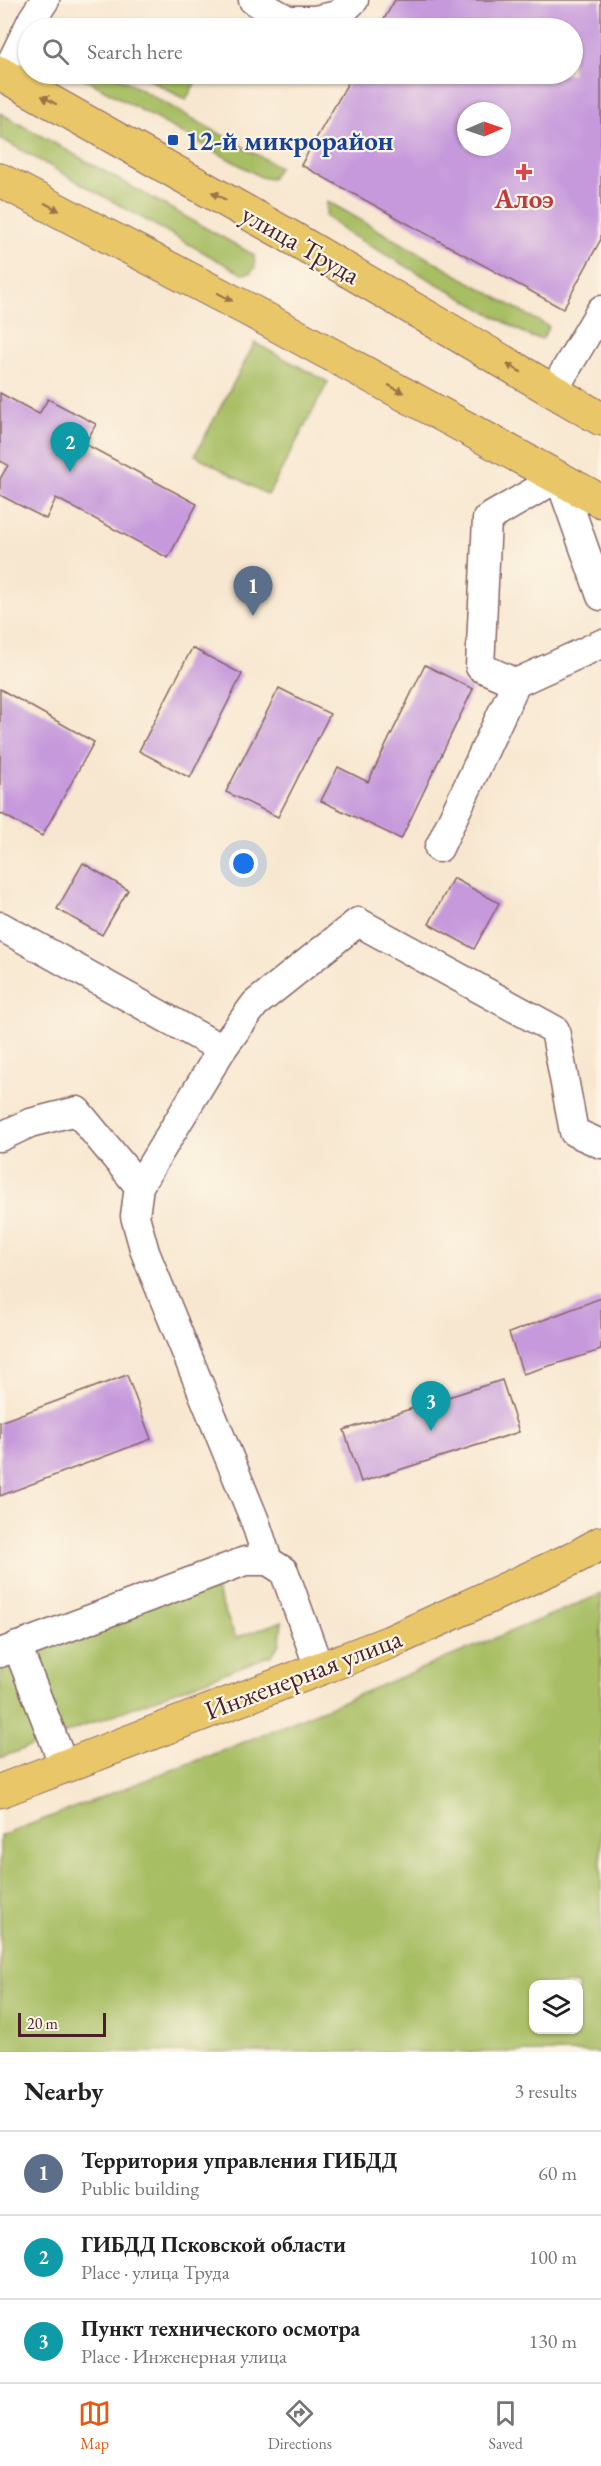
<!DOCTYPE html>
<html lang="en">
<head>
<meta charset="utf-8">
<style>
  body { margin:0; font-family:"EB Garamond",serif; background:#f6f6f6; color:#222 }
  .controls { position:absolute; right:18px; bottom:18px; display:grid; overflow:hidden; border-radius:12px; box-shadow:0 2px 4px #0004 }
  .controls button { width:54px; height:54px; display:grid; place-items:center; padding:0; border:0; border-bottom:2px solid #e0e0e0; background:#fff; color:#222; font:30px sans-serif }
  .compass { position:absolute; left:457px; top:102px; width:54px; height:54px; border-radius:50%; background:#fff; box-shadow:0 2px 4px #0004; rotate:88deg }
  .scale { position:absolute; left:18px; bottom:15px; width:88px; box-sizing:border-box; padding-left:6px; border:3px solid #4a1f2b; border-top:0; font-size:16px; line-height:21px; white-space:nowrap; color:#4a1f2b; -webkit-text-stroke:4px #fcf5e5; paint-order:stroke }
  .you { position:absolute; left:244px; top:864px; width:21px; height:21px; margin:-15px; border:4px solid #fff; border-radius:50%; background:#1a73e8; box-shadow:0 0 0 9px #1a73e833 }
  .badge { display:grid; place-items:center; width:39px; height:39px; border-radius:50%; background:#ea580c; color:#fff; font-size:20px; font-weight:700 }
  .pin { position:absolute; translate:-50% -50px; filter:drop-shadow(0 2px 3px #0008) }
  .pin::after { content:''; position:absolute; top:32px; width:21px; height:18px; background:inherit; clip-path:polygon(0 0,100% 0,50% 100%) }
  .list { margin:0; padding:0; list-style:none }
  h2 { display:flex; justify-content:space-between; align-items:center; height:78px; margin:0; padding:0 24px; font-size:26px }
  h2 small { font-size:20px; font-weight:400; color:#767676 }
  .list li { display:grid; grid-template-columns:39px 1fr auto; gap:18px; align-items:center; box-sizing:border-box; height:84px; padding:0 24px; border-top:2px solid #e0e0e0 }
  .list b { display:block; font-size:22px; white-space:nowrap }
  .list p { margin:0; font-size:20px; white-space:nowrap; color:#767676 }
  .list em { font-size:20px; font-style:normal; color:#767676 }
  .icon { flex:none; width:33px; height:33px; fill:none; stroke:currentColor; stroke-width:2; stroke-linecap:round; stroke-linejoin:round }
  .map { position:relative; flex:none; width:601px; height:2052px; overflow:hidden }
  .search { position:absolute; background:#fff; box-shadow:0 2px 4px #0004; left:18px; right:18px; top:18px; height:66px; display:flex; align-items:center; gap:15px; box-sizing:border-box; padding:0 21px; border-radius:33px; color:#767676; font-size:22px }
  .sheet { height:330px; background:#fff }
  nav { display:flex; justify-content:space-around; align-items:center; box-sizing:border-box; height:84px; border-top:2px solid #e0e0e0; background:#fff; font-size:16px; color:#767676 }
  nav a { display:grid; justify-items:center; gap:3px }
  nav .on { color:#ea580c }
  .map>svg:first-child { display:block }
</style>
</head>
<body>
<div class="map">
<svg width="601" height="2052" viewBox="0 0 601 2052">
  <rect width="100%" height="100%" fill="#fcf5e5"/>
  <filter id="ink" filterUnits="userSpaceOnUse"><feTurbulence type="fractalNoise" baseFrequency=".0167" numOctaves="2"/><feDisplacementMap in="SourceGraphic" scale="12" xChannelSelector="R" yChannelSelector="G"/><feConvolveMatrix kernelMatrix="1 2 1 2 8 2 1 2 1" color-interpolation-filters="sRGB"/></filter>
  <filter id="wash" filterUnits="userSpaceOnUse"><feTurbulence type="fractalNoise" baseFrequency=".008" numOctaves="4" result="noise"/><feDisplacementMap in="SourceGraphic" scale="24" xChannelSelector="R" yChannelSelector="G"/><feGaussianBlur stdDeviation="1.35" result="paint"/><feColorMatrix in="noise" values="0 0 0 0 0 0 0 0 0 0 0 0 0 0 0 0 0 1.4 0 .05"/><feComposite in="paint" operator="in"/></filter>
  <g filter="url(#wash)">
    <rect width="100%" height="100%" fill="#f8e7d0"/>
    <g fill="#a7be63" stroke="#786e47" stroke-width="1.5" fill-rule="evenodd">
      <path d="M 74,19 L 86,20 L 101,28 L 62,28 Z"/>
      <path d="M 76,74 L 113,74 L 279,167 L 271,179 L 261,177 Z"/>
      <path d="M 139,74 L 182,74 L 196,81 L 186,100 Z"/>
      <path d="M 0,113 L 254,255 L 255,267 L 250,273 L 242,274 L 0,138 Z"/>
      <path d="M 327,201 L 549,327 L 542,339 L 531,337 L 344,231 L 326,216 Z"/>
      <path d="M 255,343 L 328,382 L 268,495 L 195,455 Z"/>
      <path d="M 211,1579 L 236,1638 L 282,1621 L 280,1643 L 272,1655 L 0,1758 L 0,1659 Z"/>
      <path d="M 601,1594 L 601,2052 L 0,2052 L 0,1836 L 237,1745 ZM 534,1984 L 578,1984 L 578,2030 L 534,2030 Z"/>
    </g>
    <g id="blocks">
      <g fill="#c699dc" fill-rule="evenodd">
        <path d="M 395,0 L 601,0 L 601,239 L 563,309 L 301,165 L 353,74 L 572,74 L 572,28 L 379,28 ZM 466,111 L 502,111 L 502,147 L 466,147 Z"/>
        <path d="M 0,393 L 39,414 L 48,399 L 96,424 L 85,444 L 197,504 L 168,558 L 56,498 L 46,519 L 0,495 L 0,479 L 8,465 L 0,461 Z"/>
        <path d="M 192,648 L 242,674 L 190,778 L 139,751 Z"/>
        <path d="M 425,665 L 473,689 L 401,839 L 321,801 L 338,767 L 368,782 Z"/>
        <path d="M 279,688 L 330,714 L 278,817 L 226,792 Z"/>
        <path d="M 0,689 L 94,742 L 42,836 L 0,813 Z"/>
        <path d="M 83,863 L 128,890 L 102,935 L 57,909 Z"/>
        <path d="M 453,878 L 499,903 L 474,949 L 429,924 Z"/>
        <path d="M 601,1298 L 601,1350 L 523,1374 L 509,1333 Z"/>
        <path d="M 127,1375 L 151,1439 L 0,1496 L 0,1422 Z"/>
        <path d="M 502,1380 L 519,1432 L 361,1482 L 344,1430 Z"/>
      </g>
    </g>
  </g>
  <g filter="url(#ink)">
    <use href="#blocks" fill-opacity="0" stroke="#876565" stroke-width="1.5"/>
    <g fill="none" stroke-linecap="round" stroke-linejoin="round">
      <defs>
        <g id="minor">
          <path d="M 253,0 L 288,20 L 315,20 L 338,15 L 354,0"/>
          <path d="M 5,75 L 33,18 L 45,0"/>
          <path d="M 553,391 L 601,310"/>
          <path d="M 601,596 L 559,477 L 487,519 L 480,667 L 516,683 L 601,644"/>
          <path d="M 439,848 L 516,683"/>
          <path d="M 0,926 L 222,1049"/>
          <path d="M 0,1137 L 30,1123 L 77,1111 L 139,1186"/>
          <path d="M 268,1561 L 255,1521 L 145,1252 L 135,1216 L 139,1186 L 222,1049 L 255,1004 L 358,922 L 555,1030 L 574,1132 L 601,1144"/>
          <path d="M 17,1646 L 64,1766"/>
          <path d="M 0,1653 L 245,1561 L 268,1561 L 284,1571 L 319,1668"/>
        </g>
        <g id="major">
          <path d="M 0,73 L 289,236 L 601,419"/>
          <path d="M 0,180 L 249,310 L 601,501"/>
          <path d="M 0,1791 L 390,1642 L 578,1556 L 601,1543"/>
        </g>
      </defs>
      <use href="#minor" stroke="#876565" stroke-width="31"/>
      <use href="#major" stroke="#876565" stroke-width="35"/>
      <use href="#minor" stroke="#fff" stroke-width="28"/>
      <use href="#major" stroke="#e9c769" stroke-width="33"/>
    </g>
    <defs><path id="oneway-solid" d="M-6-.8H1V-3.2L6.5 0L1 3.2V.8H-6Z" transform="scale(1.5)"/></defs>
    <g fill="#9a734a">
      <use href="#oneway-solid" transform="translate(49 100) rotate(-150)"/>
      <use href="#oneway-solid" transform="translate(219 196) rotate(-150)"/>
      <use href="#oneway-solid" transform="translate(52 207) rotate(28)"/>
      <use href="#oneway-solid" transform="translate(225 297) rotate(28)"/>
      <use href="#oneway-solid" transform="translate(514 368) rotate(-150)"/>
      <use href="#oneway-solid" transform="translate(396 389) rotate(28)"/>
    </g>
  </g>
  <rect fill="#1a4fb4" stroke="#fcf5e5" stroke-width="2" x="167" y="134" width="12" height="12" rx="3"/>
  <path fill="#e0444e" stroke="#fcf5e5" stroke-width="2" d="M521 163h6v6h6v6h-6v6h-6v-6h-6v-6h6z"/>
  <g text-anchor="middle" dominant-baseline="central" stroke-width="4.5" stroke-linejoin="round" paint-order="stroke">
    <g font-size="27" font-weight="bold" fill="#164399" stroke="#fcf5e5" text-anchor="start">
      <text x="185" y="140">12-й микрорайон</text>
    </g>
    <g font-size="27" font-weight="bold" fill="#be3a42" stroke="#fcf5e5">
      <text x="524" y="198">Алоэ</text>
    </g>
    <g font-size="27" fill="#4a1f2b" stroke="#fcf5e5">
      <text transform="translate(301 244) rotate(30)">улица Труда</text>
      <text transform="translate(303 1674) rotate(-21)">Инженерная улица</text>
    </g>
  </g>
</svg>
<div class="controls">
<button><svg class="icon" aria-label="layers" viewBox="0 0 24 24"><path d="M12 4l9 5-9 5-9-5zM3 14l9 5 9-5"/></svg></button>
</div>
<svg class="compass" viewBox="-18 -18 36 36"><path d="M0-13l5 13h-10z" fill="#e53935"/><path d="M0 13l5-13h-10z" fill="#767676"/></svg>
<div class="scale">20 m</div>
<div class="you"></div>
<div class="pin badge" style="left:253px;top:616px;background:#5c6f8a">1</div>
<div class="pin badge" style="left:70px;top:472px;background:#0f9aa8">2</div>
<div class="pin badge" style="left:431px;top:1431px;background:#0f9aa8">3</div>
<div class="search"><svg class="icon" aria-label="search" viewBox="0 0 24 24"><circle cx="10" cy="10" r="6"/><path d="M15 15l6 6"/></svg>Search here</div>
</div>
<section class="sheet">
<h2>Nearby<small>3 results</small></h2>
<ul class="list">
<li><span class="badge" style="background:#5c6f8a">1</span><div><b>Территория управления ГИБДД</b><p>Public building</p></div><em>60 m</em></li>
<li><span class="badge" style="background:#0f9aa8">2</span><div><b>ГИБДД Псковской области</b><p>Place · улица Труда</p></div><em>100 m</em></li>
<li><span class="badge" style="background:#0f9aa8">3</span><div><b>Пункт технического осмотра</b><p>Place · Инженерная улица</p></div><em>130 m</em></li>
</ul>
</section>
<nav>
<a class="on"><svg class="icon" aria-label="map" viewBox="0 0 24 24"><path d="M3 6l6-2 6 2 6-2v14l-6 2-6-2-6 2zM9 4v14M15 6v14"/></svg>Map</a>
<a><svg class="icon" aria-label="directions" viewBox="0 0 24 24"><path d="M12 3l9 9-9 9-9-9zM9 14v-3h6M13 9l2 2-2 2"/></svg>Directions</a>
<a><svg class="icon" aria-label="saved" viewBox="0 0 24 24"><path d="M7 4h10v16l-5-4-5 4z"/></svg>Saved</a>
</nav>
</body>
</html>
